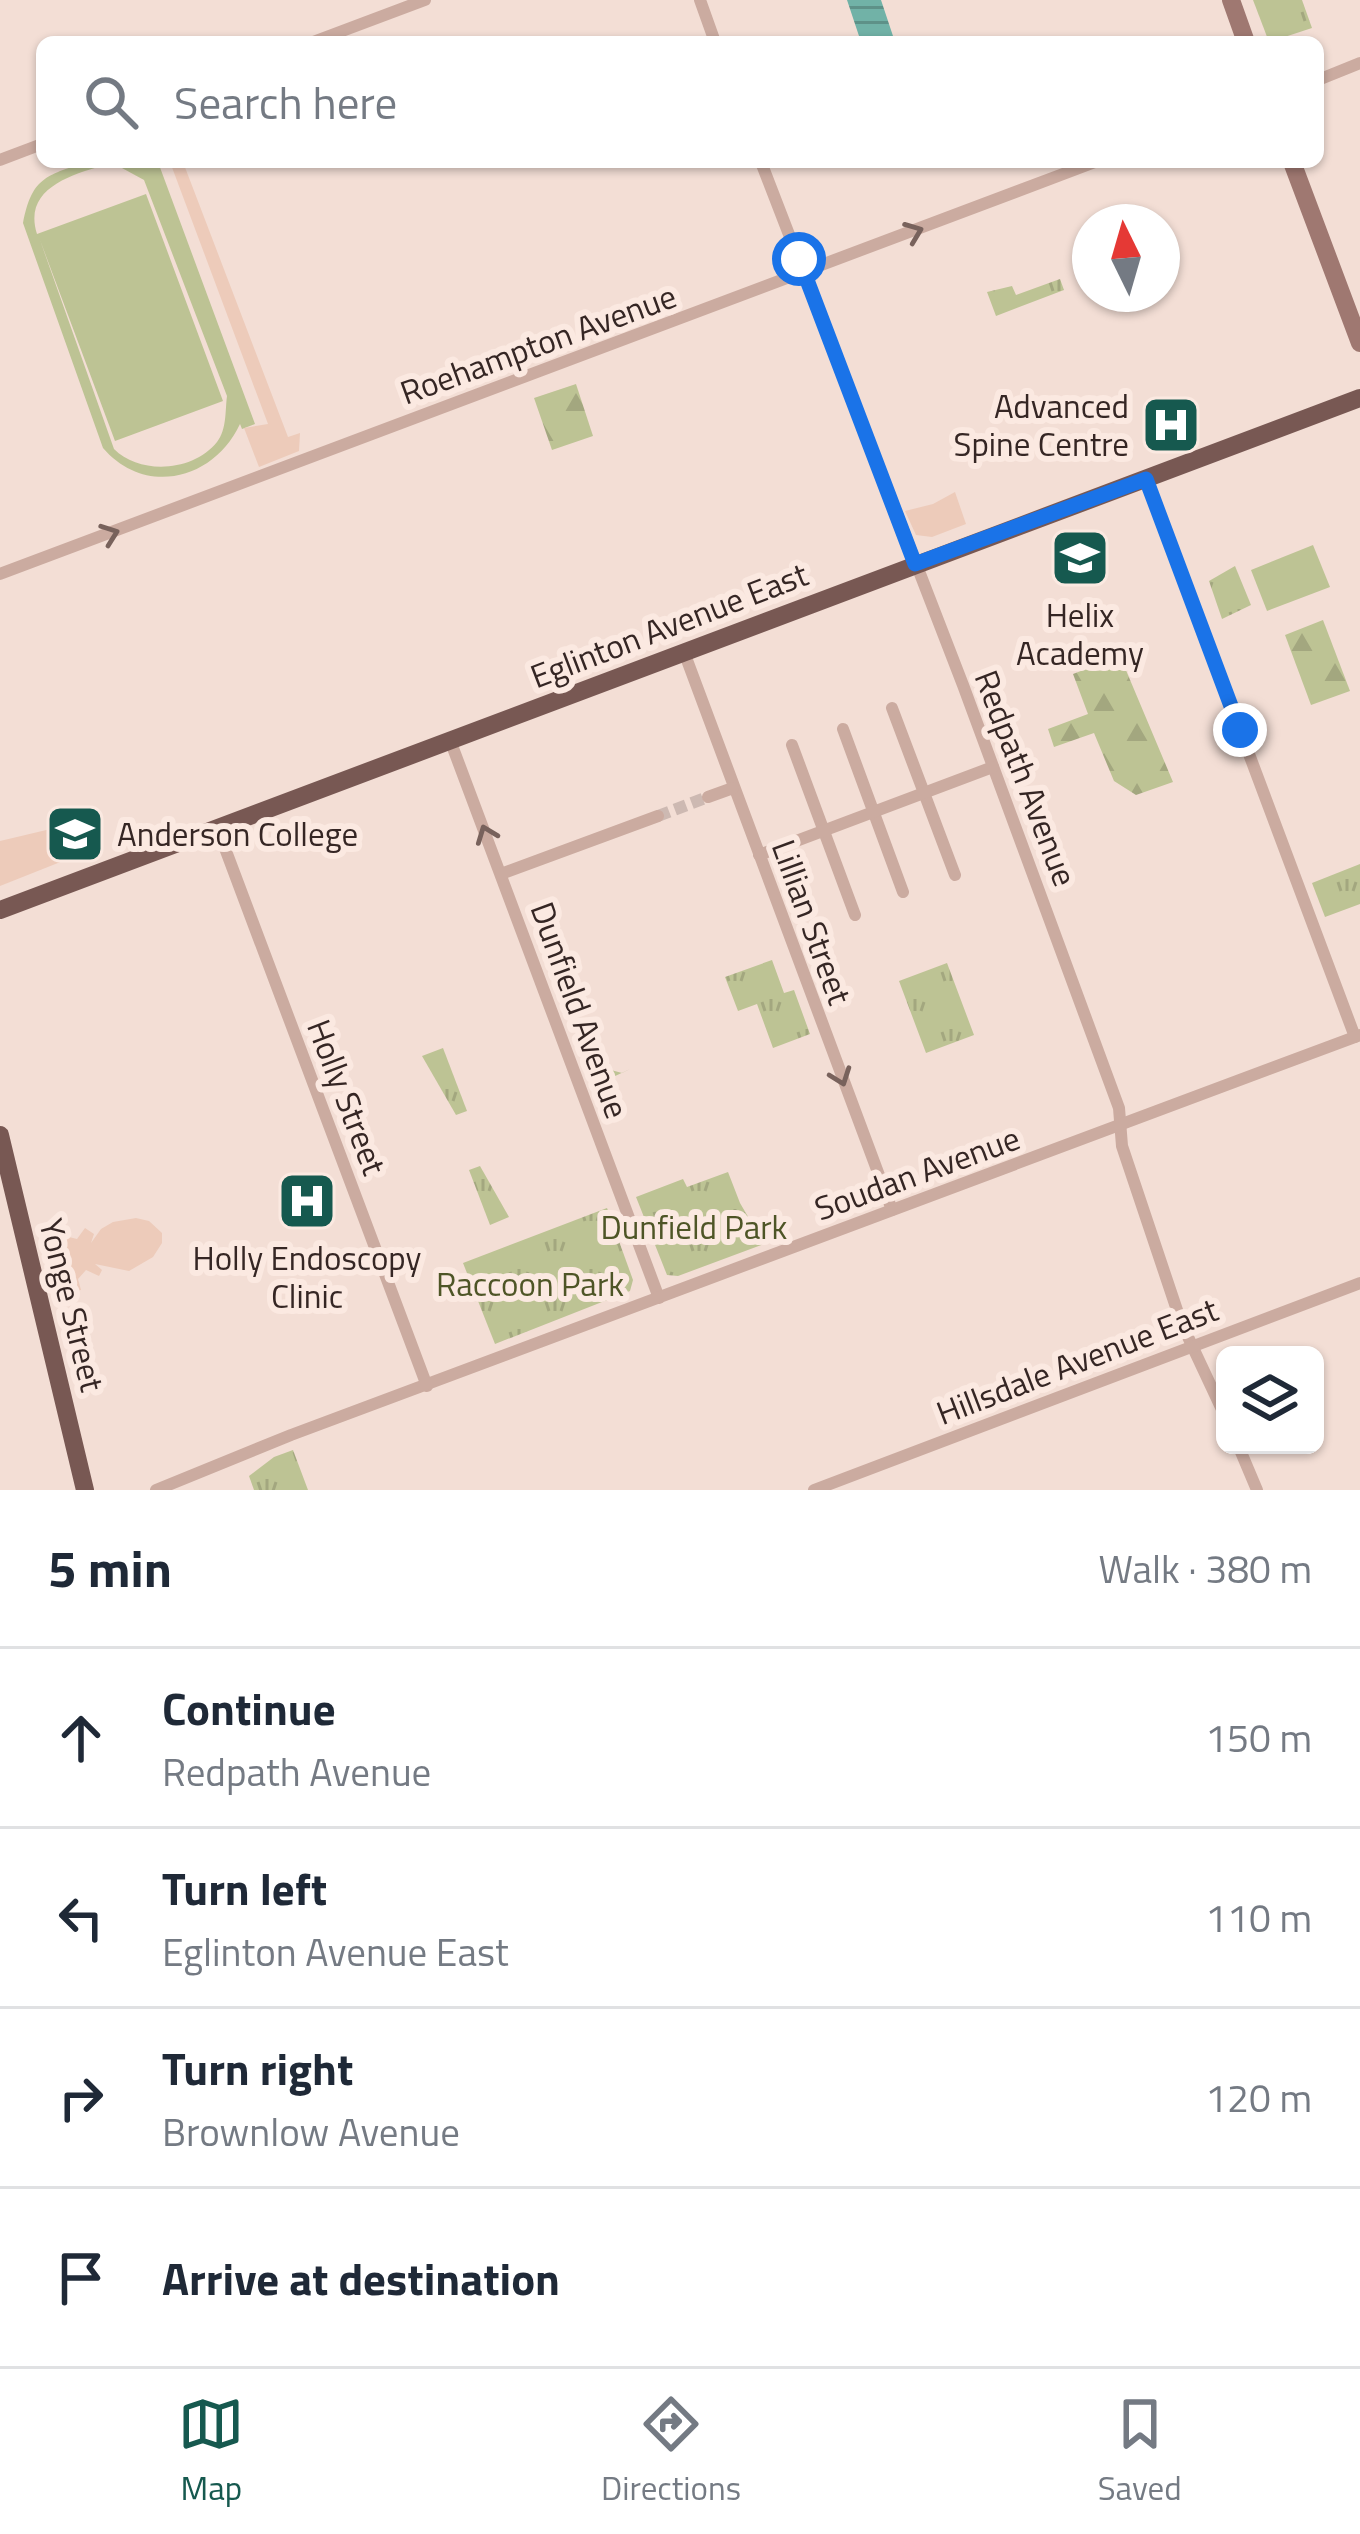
<!DOCTYPE html>
<html lang="en">
<head>
<meta charset="utf-8">
<style>
  body { margin:0; font-family:"Titillium Web",sans-serif; background:#f6f6f7; color:#1f2937 }
  .controls { position:absolute; right:36px; bottom:36px; display:grid; overflow:hidden; border-radius:18px; box-shadow:0 3px 9px #0004 }
  .controls button { width:108px; height:108px; display:grid; place-items:center; padding:0; border:0; border-bottom:3px solid #e0e1e3; background:#fff; color:#1f2937; font:60px sans-serif }
  .compass { position:absolute; left:1072px; top:204px; width:108px; height:108px; border-radius:50%; background:#fff; box-shadow:0 3px 9px #0004; rotate:355deg }
  .stop { position:absolute; width:36px; height:36px; margin:-27px; border:9px solid #1a73e8; border-radius:50%; background:#fff }
  .stop.end { background:#1a73e8; border-color:#fff; box-shadow:0 3px 12px #0008 }
  .list { margin:0; padding:0; list-style:none }
  h2 { display:flex; justify-content:space-between; align-items:center; height:156px; margin:0; padding:0 48px; font-size:51px }
  h2 small { font-size:39px; font-weight:400; color:#747a83 }
  .list li { display:grid; grid-template-columns:78px 1fr auto; gap:36px; align-items:center; box-sizing:border-box; height:180px; padding:0 48px; border-top:3px solid #e0e1e3 }
  .list b { display:block; font-size:45px; white-space:nowrap }
  .list p { margin:0; font-size:39px; white-space:nowrap; color:#747a83 }
  .list em { font-size:39px; font-style:normal; color:#747a83 }
  .icon { flex:none; width:66px; height:66px; fill:none; stroke:currentColor; stroke-width:2; stroke-linecap:round; stroke-linejoin:round }
  .map { position:relative; flex:none; width:1360px; height:1490px; overflow:hidden }
  .search { position:absolute; background:#fff; box-shadow:0 3px 9px #0004; left:36px; right:36px; top:36px; height:132px; display:flex; align-items:center; gap:30px; box-sizing:border-box; padding:0 42px; border-radius:18px; color:#747a83; font-size:45px }
  .sheet { height:876px; background:#fff }
  nav { display:flex; justify-content:space-around; align-items:center; box-sizing:border-box; height:168px; border-top:3px solid #e0e1e3; background:#fff; font-size:33px; color:#747a83 }
  nav a { display:grid; justify-items:center; gap:6px }
  nav .on { color:#16594f }
  .map>svg:first-child { display:block }
</style>
</head>
<body>
<div class="map">
<svg width="1360" height="1490" viewBox="0 0 1360 1490">
  <defs>
    <pattern id="grass-tufts" width="24" height="20" patternUnits="userSpaceOnUse" patternTransform="scale(3)"><rect width="24" height="20" fill="#bdc394"/><path d="M3 7l-1-3M5 7V3M7 7l1-3M15 17l-1-3M17 17v-4M19 17l1-3" fill="none" stroke="#a3a77f"/></pattern>
    <pattern id="forest-firs" width="22" height="20" patternUnits="userSpaceOnUse" patternTransform="scale(3)"><rect width="22" height="20" fill="#bdc394"/><path d="M5 1l3.5 6h-7zM16 11l3.5 6h-7z" fill="#a3a77f"/></pattern>
    <pattern id="water-rules" width="6" height="5" patternUnits="userSpaceOnUse" patternTransform="scale(3)"><rect width="6" height="5" fill="#71b2a7"/><path d="M0 2.5h6" fill="none" stroke="#5e9188"/></pattern>
  </defs>
  <rect width="100%" height="100%" fill="#f3ded5"/>
  <g fill="url(#grass-tufts)">
    <path d="M 1253,0 L 1302,0 L 1312,28 L 1269,42 Z"/>
    <path d="M 1060,279 L 1064,290 L 996,316 L 987,292 L 1012,286 L 1016,295 Z"/>
    <path d="M 1235,566 L 1251,605 L 1222,619 L 1209,581 Z"/>
    <path d="M 1360,864 L 1360,904 L 1325,917 L 1312,883 Z"/>
    <path d="M 772,960 L 784,993 L 794,990 L 810,1034 L 773,1048 L 757,1004 L 738,1011 L 725,977 Z"/>
    <path d="M 947,963 L 974,1035 L 926,1053 L 899,981 Z"/>
    <path d="M 583,1036 L 590,1035 L 598,1040 L 611,1070 L 622,1073 L 630,1069 L 594,1086 L 578,1041 Z"/>
    <path d="M 443,1048 L 467,1111 L 456,1115 L 422,1056 Z"/>
    <path d="M 480,1166 L 509,1217 L 490,1225 L 469,1170 Z"/>
    <path d="M 728,1172 L 740,1203 L 764,1244 L 678,1276 L 667,1275 L 636,1197 L 683,1179 L 687,1187 Z"/>
    <path d="M 607,1208 L 633,1280 L 630,1291 L 495,1344 L 463,1263 Z"/>
    <path d="M 293,1450 L 308,1490 L 254,1490 L 249,1476 L 274,1457 Z"/>
  </g>
  <g fill="url(#forest-firs)">
    <path d="M 576,384 L 593,436 L 552,450 L 534,398 Z"/>
    <path d="M 1323,620 L 1350,691 L 1311,705 L 1285,635 Z"/>
    <path d="M 1120,656 L 1173,782 L 1136,795 L 1114,781 L 1094,733 L 1054,747 L 1048,729 L 1088,714 L 1073,674 Z"/>
  </g>
  <g fill="#bdc394" fill-rule="evenodd">
    <path d="M 86,162 L 158,162 L 255,424 L 242,429 L 240,424 C 214,480 145,497 103,448 L 23,223 C 32,178 45,176 86,162 ZM 101,166 L 122,168 L 144,180 L 227,396 C 225,411 227,429 217,442 C 193,472 140,475 114,449 L 40,240 L 115,441 L 223,401 L 146,194 L 37,234 C 23,190 68,176 101,166 Z"/>
    <path d="M 1313,545 L 1330,587 L 1267,611 L 1251,570 Z"/>
  </g>
  <g fill="#edcbba">
    <path d="M 170,162 L 183,162 L 288,437 L 300,433 L 299,451 L 259,467 L 244,428 L 268,424 Z"/>
    <path d="M 955,492 L 966,524 L 932,537 L 916,535 L 905,511 L 933,504 Z"/>
    <path d="M 59,827 L 68,859 L 0,886 L 0,841 Z"/>
    <path d="M 136,1218 L 149,1221 L 162,1233 L 162,1243 L 153,1257 L 129,1271 L 95,1264 L 102,1270 L 99,1276 L 86,1270 L 78,1279 L 81,1290 L 70,1292 L 55,1228 L 67,1225 L 69,1237 L 77,1239 L 85,1228 L 94,1234 L 91,1243 L 101,1229 L 113,1222 Z"/>
  </g>
  <path fill="url(#water-rules)" d="M 847,0 L 881,0 L 894,39 L 861,42 Z"/>
  <g fill="none" stroke-linecap="round" stroke-linejoin="round">
    <path stroke="#cdb9b2" stroke-width="12" stroke-dasharray="12 6" stroke-linecap="butt" d="M 658,816 L 708,797"/>
    <g stroke="#cbaba0" stroke-width="12">
      <path d="M 700,0 L 715,42"/>
      <path d="M 313,42 L 425,0"/>
      <path d="M 1318,80 L 1360,63"/>
      <path d="M 0,160 L 42,144"/>
      <path d="M 761,162 L 963,685 L 1119,1108 L 1122,1146 L 1181,1322 L 1225,1416"/>
      <path d="M 1146,479 L 1355,1037"/>
      <path d="M 0,574 L 1095,162"/>
      <path d="M 684,652 L 892,1210"/>
      <path d="M 892,708 L 955,875"/>
      <path d="M 843,729 L 903,892"/>
      <path d="M 450,740 L 659,1298"/>
      <path d="M 792,745 L 855,915"/>
      <path d="M 708,797 L 733,788"/>
      <path d="M 217,827 L 427,1386"/>
      <path d="M 759,855 L 993,767"/>
      <path d="M 501,874 L 658,816"/>
      <path d="M 1238,1445 L 1257,1490"/>
      <path d="M 156,1490 L 291,1435 L 1360,1035"/>
      <path d="M 814,1490 L 1360,1283"/>
    </g>
    <g stroke="#9f7871" stroke-width="18">
      <path d="M 1231,0 L 1246,42"/>
      <path d="M 1292,162 L 1360,343"/>
    </g>
    <g stroke="#785853" stroke-width="18">
      <path d="M 0,910 L 1360,398"/>
      <path d="M 0,1135 L 85,1490"/>
    </g>
  </g>
  <defs><path id="oneway-chevron" d="M-2-3.5L2.5 0L-2 3.5" fill="none" stroke-width="1.6" stroke-linecap="round" stroke-linejoin="round" transform="scale(3)"/></defs>
  <g stroke="#78625c">
    <use href="#oneway-chevron" transform="translate(914 232) rotate(-21)"/>
    <use href="#oneway-chevron" transform="translate(110 534) rotate(-20)"/>
    <use href="#oneway-chevron" transform="translate(486 834) rotate(-111)"/>
    <use href="#oneway-chevron" transform="translate(841 1077) rotate(70)"/>
  </g>
  <g fill="none" stroke-linecap="round" stroke-linejoin="round">
    <path stroke="#1a73e8" stroke-width="15" d="M 799,259 L 915,564 L 1146,479 L 1240,730"/>
  </g>
  <defs>
    <symbol id="hospital-square" viewBox="-11 -11 22 22"><rect x="-9" y="-9" width="18" height="18" rx="4" fill="#16594f" stroke="#fbe9e1"/><path d="M-5-5h3v3.5h4V-5h3V5h-3V1.5h-4V5h-3Z" fill="#fff"/></symbol>
    <symbol id="university-square" viewBox="-11 -11 22 22"><rect x="-9" y="-9" width="18" height="18" rx="4" fill="#16594f" stroke="#fbe9e1"/><path d="M0-5L7-2L0 1L-7-2ZM-4 1L0 2.5L4 1V4Q0 6-4 4Z" fill="#fff"/></symbol>
  </defs>
  <g fill-rule="evenodd">
    <use href="#hospital-square" x="1138" y="392" width="66" height="66"/>
    <use href="#university-square" x="1047" y="525" width="66" height="66"/>
    <use href="#university-square" x="42" y="801" width="66" height="66"/>
    <use href="#hospital-square" x="274" y="1168" width="66" height="66"/>
  </g>
  <g text-anchor="middle" dominant-baseline="central" stroke-width="12" stroke-linejoin="round" paint-order="stroke">
    <g font-size="33" fill="#352624" stroke="#fbe9e1">
      <text transform="translate(538 344) rotate(-20)">Roehampton Avenue</text>
      <text transform="translate(669 625) rotate(-21)">Eglinton Avenue East</text>
      <text transform="translate(1026 778) rotate(69)">Redpath Avenue</text>
      <text transform="translate(812 922) rotate(70)">Lillian Street</text>
      <text transform="translate(580 1010) rotate(70)">Dunfield Avenue</text>
      <text transform="translate(347 1097) rotate(69)">Holly Street</text>
      <text transform="translate(917 1173) rotate(-20)">Soudan Avenue</text>
      <text transform="translate(72 1305) rotate(76)">Yonge Street</text>
      <text transform="translate(1077 1361) rotate(-21)">Hillsdale Avenue East</text>
    </g>
    <g font-size="33" fill="#352624" stroke="#fbe9e1">
      <text x="1129" y="406" text-anchor="end">Advanced<tspan x="1129" dy="38">Spine Centre</tspan></text>
      <text x="1080" y="615">Helix<tspan x="1080" dy="38">Academy</tspan></text>
      <text x="117" y="834" text-anchor="start">Anderson College</text>
      <text x="307" y="1258">Holly Endoscopy<tspan x="307" dy="38">Clinic</tspan></text>
    </g>
    <g font-size="33" fill="#4e5526" stroke="#fbe9e1">
      <text x="694" y="1227">Dunfield Park</text>
      <text x="530" y="1284">Raccoon Park</text>
    </g>
  </g>
</svg>
<div class="controls">
<button><svg class="icon" aria-label="layers" viewBox="0 0 24 24"><path d="M12 4l9 5-9 5-9-5zM3 14l9 5 9-5"/></svg></button>
</div>
<svg class="compass" viewBox="-18 -18 36 36"><path d="M0-13l5 13h-10z" fill="#e53935"/><path d="M0 13l5-13h-10z" fill="#747a83"/></svg>
<div class="stop" style="left:799px;top:259px"></div>
<div class="stop end" style="left:1240px;top:730px"></div>
<div class="search"><svg class="icon" aria-label="search" viewBox="0 0 24 24"><circle cx="10" cy="10" r="6"/><path d="M15 15l6 6"/></svg>Search here</div>
</div>
<section class="sheet">
<h2>5 min<small>Walk · 380 m</small></h2>
<ul class="list">
<li><svg class="icon" aria-label="ahead" viewBox="0 0 24 24"><path d="M12 20V5M6 11l6-6 6 6"/></svg><div><b>Continue</b><p>Redpath Avenue</p></div><em>150 m</em></li>
<li><svg class="icon" aria-label="left" viewBox="0 0 24 24"><path d="M17 20v-9H6M10 6l-5 5 5 5"/></svg><div><b>Turn left</b><p>Eglinton Avenue East</p></div><em>110 m</em></li>
<li><svg class="icon" aria-label="right" viewBox="0 0 24 24"><path d="M7 20v-9h11M14 6l5 5-5 5"/></svg><div><b>Turn right</b><p>Brownlow Avenue</p></div><em>120 m</em></li>
<li><svg class="icon" aria-label="arrive" viewBox="0 0 24 24"><path d="M6 21V4h12l-3 4 3 4H6"/></svg><div><b>Arrive at destination</b></div></li>
</ul>
</section>
<nav>
<a class="on"><svg class="icon" aria-label="map" viewBox="0 0 24 24"><path d="M3 6l6-2 6 2 6-2v14l-6 2-6-2-6 2zM9 4v14M15 6v14"/></svg>Map</a>
<a><svg class="icon" aria-label="directions" viewBox="0 0 24 24"><path d="M12 3l9 9-9 9-9-9zM9 14v-3h6M13 9l2 2-2 2"/></svg>Directions</a>
<a><svg class="icon" aria-label="saved" viewBox="0 0 24 24"><path d="M7 4h10v16l-5-4-5 4z"/></svg>Saved</a>
</nav>
</body>
</html>
